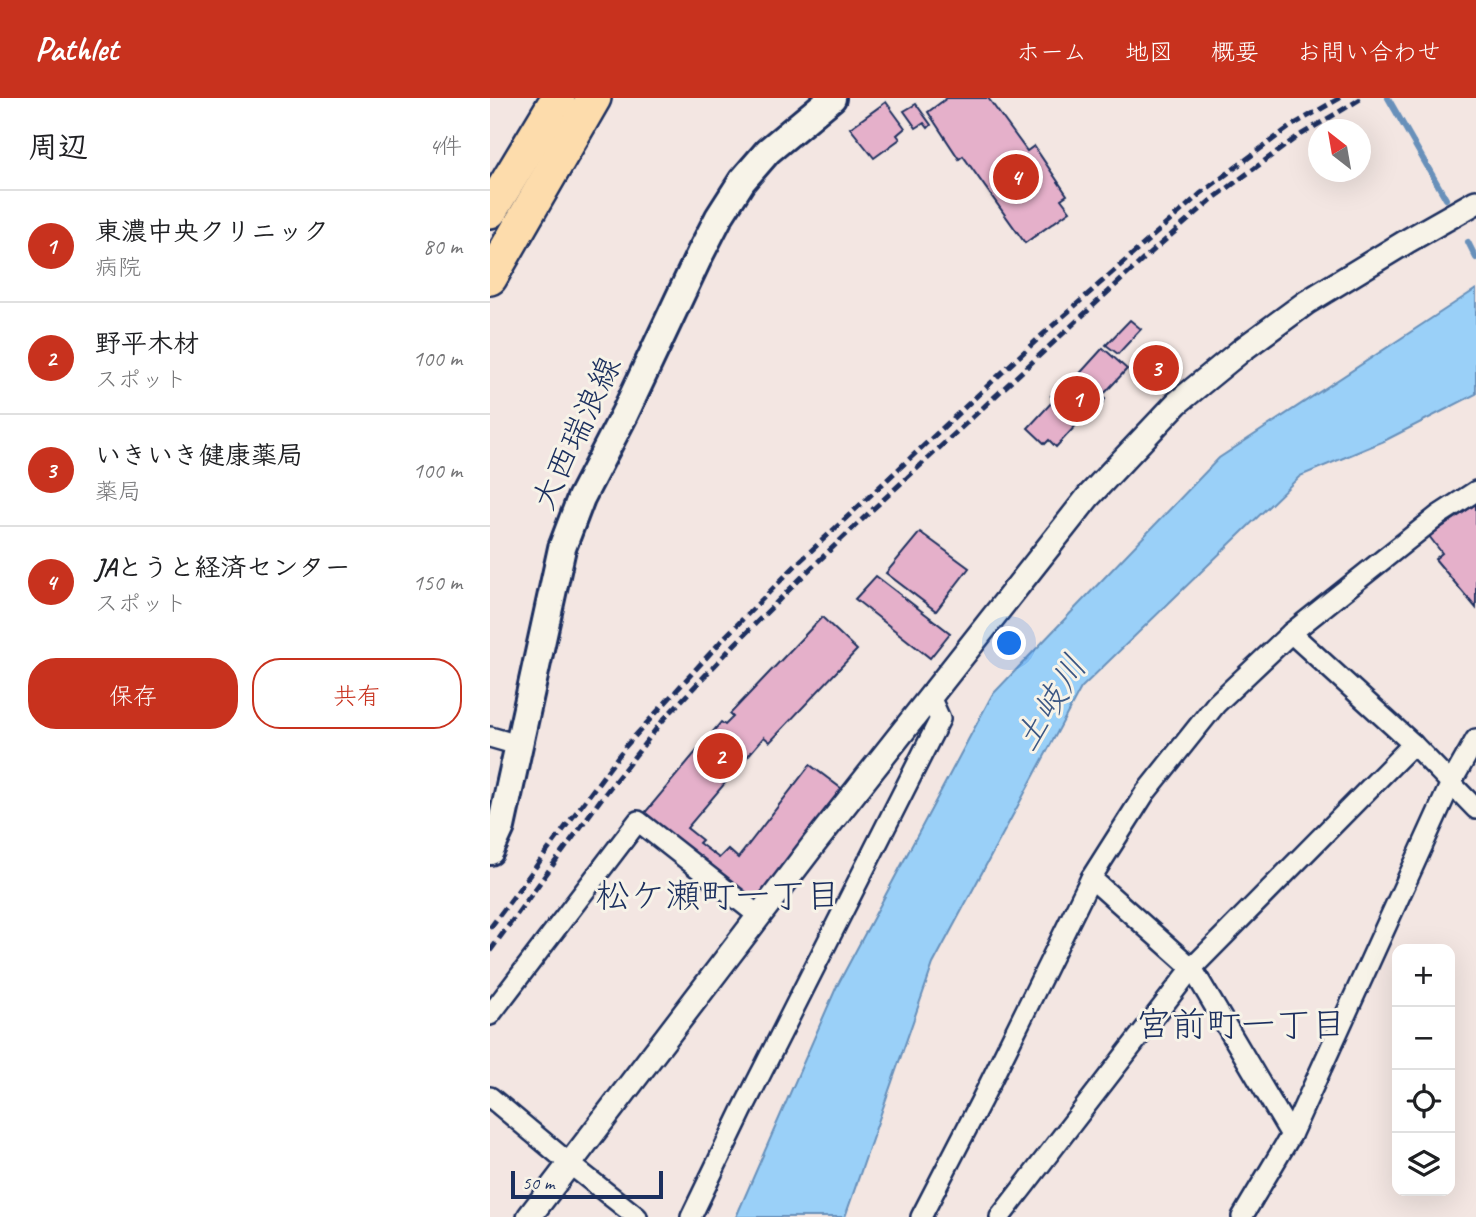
<!DOCTYPE html>
<html lang="ja">
<head>
<meta charset="utf-8">
<style>
  body { margin:0; font-family:Caveat,"Klee One",sans-serif; background:#f6f6f6; color:#202124 }
  .controls { position:absolute; right:21px; bottom:21px; display:grid; overflow:hidden; border-radius:14px; box-shadow:0 7px 28px #0002 }
  .controls button { width:63px; height:63px; display:grid; place-items:center; padding:0; border:0; border-bottom:2px solid #e0e0e0; background:#fff; color:#202124; font:35px sans-serif }
  .compass { position:absolute; left:818px; top:21px; width:63px; height:63px; border-radius:50%; background:#fff; box-shadow:0 7px 28px #0002; rotate:329deg }
  .scale { position:absolute; left:21px; bottom:18px; width:152px; box-sizing:border-box; padding-left:7px; border:4px solid #1b2f5e; border-top:0; font-size:19px; line-height:24px; white-space:nowrap; color:#1b2f5e; -webkit-text-stroke:5px #f7f3e8; paint-order:stroke }
  .you { position:absolute; left:520px; top:546px; width:24px; height:24px; margin:-18px; border:5px solid #fff; border-radius:50%; background:#1a73e8; box-shadow:0 0 0 10px #1a73e833 }
  .badge { display:grid; place-items:center; width:46px; height:46px; border-radius:50%; background:#c8321e; color:#fff; font-size:23px; font-weight:700 }
  .pin { position:absolute; translate:-50% -50%; border:4px solid #fff; box-shadow:0 2px 7px #0006 }
  .list { margin:0; padding:0; list-style:none }
  h2 { display:flex; justify-content:space-between; align-items:center; height:91px; margin:0; padding:0 28px; font-size:30px }
  h2 small { font-size:23px; font-weight:400; color:#757577 }
  .list li { display:grid; grid-template-columns:46px 1fr auto; gap:21px; align-items:center; box-sizing:border-box; height:112px; padding:0 28px; border-top:2px solid #e0e0e0 }
  .list b { display:block; font-size:26px; white-space:nowrap }
  .list p { margin:0; font-size:23px; white-space:nowrap; color:#757577 }
  .list em { font-size:23px; font-style:normal; color:#757577 }
  .actions { display:flex; gap:14px; padding:21px 28px }
  .actions a { flex:1; padding:16px 0; border:2px solid #c8321e; border-radius:28px; text-align:center; font-size:24px; color:#c8321e }
  .actions .main { background:#c8321e; color:#fff }
  .icon { flex:none; width:38px; height:38px; fill:none; stroke:currentColor; stroke-width:2; stroke-linecap:round; stroke-linejoin:round }
  .map { position:relative; flex:none; width:986px; height:1119px; overflow:hidden }
  header { display:flex; align-items:center; gap:42px; box-sizing:border-box; height:98px; padding:0 35px; background:#c8321e; color:#fff }
  header strong { font-size:33px }
  nav { display:flex; gap:38px; margin-inline-start:auto; font-size:24px }
  main { display:flex }
  aside { flex:1; background:#fff }
  .map>svg:first-child { display:block }
</style>
</head>
<body>
<header>
<strong>Pathlet</strong>
<nav><a>ホーム</a><a>地図</a><a>概要</a><a>お問い合わせ</a></nav>
</header>
<main>
<aside>
<h2>周辺<small>4件</small></h2>
<ul class="list">
<li><span class="badge">1</span><div><b>東濃中央クリニック</b><p>病院</p></div><em>80 m</em></li>
<li><span class="badge">2</span><div><b>野平木材</b><p>スポット</p></div><em>100 m</em></li>
<li><span class="badge">3</span><div><b>いきいき健康薬局</b><p>薬局</p></div><em>100 m</em></li>
<li><span class="badge">4</span><div><b>JAとうと経済センター</b><p>スポット</p></div><em>150 m</em></li>
</ul>
<div class="actions"><a class="main">保存</a><a>共有</a></div>
</aside>
<div class="map">
<svg width="986" height="1119" viewBox="0 0 986 1119">
  <rect width="100%" height="100%" fill="#f3e6e2"/>
  <filter id="ink" filterUnits="userSpaceOnUse"><feTurbulence type="fractalNoise" baseFrequency=".0143" numOctaves="2"/><feDisplacementMap in="SourceGraphic" scale="14" xChannelSelector="R" yChannelSelector="G"/><feConvolveMatrix kernelMatrix="1 2 1 2 8 2 1 2 1" color-interpolation-filters="sRGB"/></filter>
  <g filter="url(#ink)">
    <path fill="#9ad0f8" stroke="#6790ba" stroke-width="2" d="M 986,191 L 986,296 L 894,343 L 810,378 L 591,590 L 443,866 L 355,1119 L 246,1119 L 346,890 L 502,597 L 729,360 Z"/>
    <g fill="none" stroke-linecap="round" stroke-linejoin="round">
      <g stroke="#6790ba" stroke-width="6">
        <path d="M 898,0 L 956,101"/>
        <path d="M 978,144 L 986,160"/>
      </g>
    </g>
    <g fill="#e5b0ca" stroke="#1b2f5e" stroke-width="2">
      <path d="M 457,0 L 498,0 L 537,53 L 544,48 L 577,97 L 571,101 L 580,113 L 535,145 L 473,58 L 469,61 L 438,14 Z"/>
      <path d="M 396,4 L 415,30 L 407,37 L 410,41 L 384,60 L 360,30 Z"/>
      <path d="M 426,6 L 441,27 L 438,30 L 434,25 L 426,30 L 414,13 Z"/>
      <path d="M 640,222 L 651,231 L 628,256 L 616,247 Z"/>
      <path d="M 613,250 L 637,271 L 612,298 L 615,301 L 608,311 L 589,324 L 566,349 L 559,342 L 555,346 L 538,330 L 565,301 L 561,298 L 580,279 L 584,282 Z"/>
      <path d="M 661,251 L 686,274 L 672,288 L 647,265 Z"/>
      <path d="M 986,406 L 986,510 L 945,461 L 952,455 L 939,438 Z"/>
      <path d="M 430,434 L 479,470 L 446,513 L 396,475 Z"/>
      <path d="M 386,478 L 460,535 L 440,560 L 365,501 Z"/>
      <path d="M 332,519 L 367,552 L 280,644 L 274,639 L 197,730 L 212,742 L 209,745 L 229,760 L 238,751 L 248,760 L 320,667 L 352,691 L 272,796 L 255,795 L 232,782 L 153,717 L 231,624 L 235,627 L 243,619 L 240,616 Z"/>
    </g>
    <g fill="none" stroke-linecap="round" stroke-linejoin="round">
      <defs>
        <g id="minor">
          <path d="M 801,535 L 923,646 L 986,711"/>
          <path d="M 0,639 L 28,647"/>
          <path d="M 601,780 L 702,870 L 801,1037"/>
          <path d="M 0,917 L 148,723 L 269,818"/>
          <path d="M 0,999 L 80,1066 L 147,1119"/>
          <path d="M 201,1119 L 252,1013 L 450,621 L 440,599"/>
          <path d="M 431,1119 L 492,1001 L 601,780 L 655,695 L 726,606 L 801,535 L 949,417 L 986,393"/>
          <path d="M 510,1119 L 702,870 L 923,646"/>
          <path d="M 752,1119 L 801,1037 L 961,685 L 986,641"/>
        </g>
        <path id="tertiary" d="M 39,1119 L 324,746 L 598,399 L 687,305 L 753,251 L 817,204 L 919,142 L 986,104"/>
        <path id="secondary" d="M 0,753 L 11,729 L 72,450 L 91,400 L 135,315 L 210,156 L 229,119 L 252,83 L 278,53 L 342,0"/>
        <g id="motorway">
          <path d="M 0,113 L 68,0"/>
          <path d="M 0,180 L 104,0"/>
        </g>
      </defs>
      <use href="#minor" stroke="#1b2f5e" stroke-width="24"/>
      <use href="#tertiary" stroke="#1b2f5e" stroke-width="28"/>
      <use href="#secondary" stroke="#1b2f5e" stroke-width="32"/>
      <use href="#motorway" stroke="#1b2f5e" stroke-width="38"/>
      <use href="#minor" stroke="#f7f3e8" stroke-width="19"/>
      <use href="#tertiary" stroke="#f7f3e8" stroke-width="23"/>
      <use href="#secondary" stroke="#f7f3e8" stroke-width="26"/>
      <use href="#motorway" stroke="#fddcac" stroke-width="33"/>
      <g stroke="#1b2f5e" stroke-width="5" stroke-dasharray="10 5" stroke-linecap="butt">
        <path d="M 0,830 L 135,649 L 235,539 L 309,464 L 550,239 L 710,96 L 801,28 L 850,0"/>
        <path d="M 0,853 L 111,701 L 174,621 L 244,547 L 318,473 L 381,413 L 657,158 L 720,103 L 807,39 L 872,0"/>
      </g>
    </g>
  </g>
  <g text-anchor="middle" dominant-baseline="central" stroke-width="6" stroke-linejoin="round" paint-order="stroke">
    <g font-size="33" fill="#1b2f5e" stroke="#f7f3e8">
      <text transform="translate(86 335) rotate(-65)">大西瑞浪線</text>
    </g>
    <g font-size="35" font-style="italic" fill="#3b5784" stroke="#f7f3e8">
      <text transform="translate(560 605) rotate(-58)">土岐川</text>
    </g>
    <g font-size="35" fill="#1b2f5e" stroke="#f7f3e8">
      <text x="228" y="797">松ケ瀬町一丁目</text>
      <text x="751" y="926">宮前町一丁目</text>
    </g>
  </g>
</svg>
<div class="controls">
<button>+</button>
<button>−</button>
<button><svg class="icon" aria-label="locate" viewBox="0 0 24 24"><circle cx="12" cy="12" r="6"/><path d="M12 2v4M12 18v4M2 12h4M18 12h4"/></svg></button>
<button><svg class="icon" aria-label="layers" viewBox="0 0 24 24"><path d="M12 4l9 5-9 5-9-5zM3 14l9 5 9-5"/></svg></button>
</div>
<svg class="compass" viewBox="-18 -18 36 36"><path d="M0-13l5 13h-10z" fill="#e53935"/><path d="M0 13l5-13h-10z" fill="#757577"/></svg>
<div class="scale">50 m</div>
<div class="you"></div>
<div class="pin badge" style="left:587px;top:301px">1</div>
<div class="pin badge" style="left:230px;top:658px">2</div>
<div class="pin badge" style="left:666px;top:270px">3</div>
<div class="pin badge" style="left:526px;top:79px">4</div>
</div>
</main>
</body>
</html>
